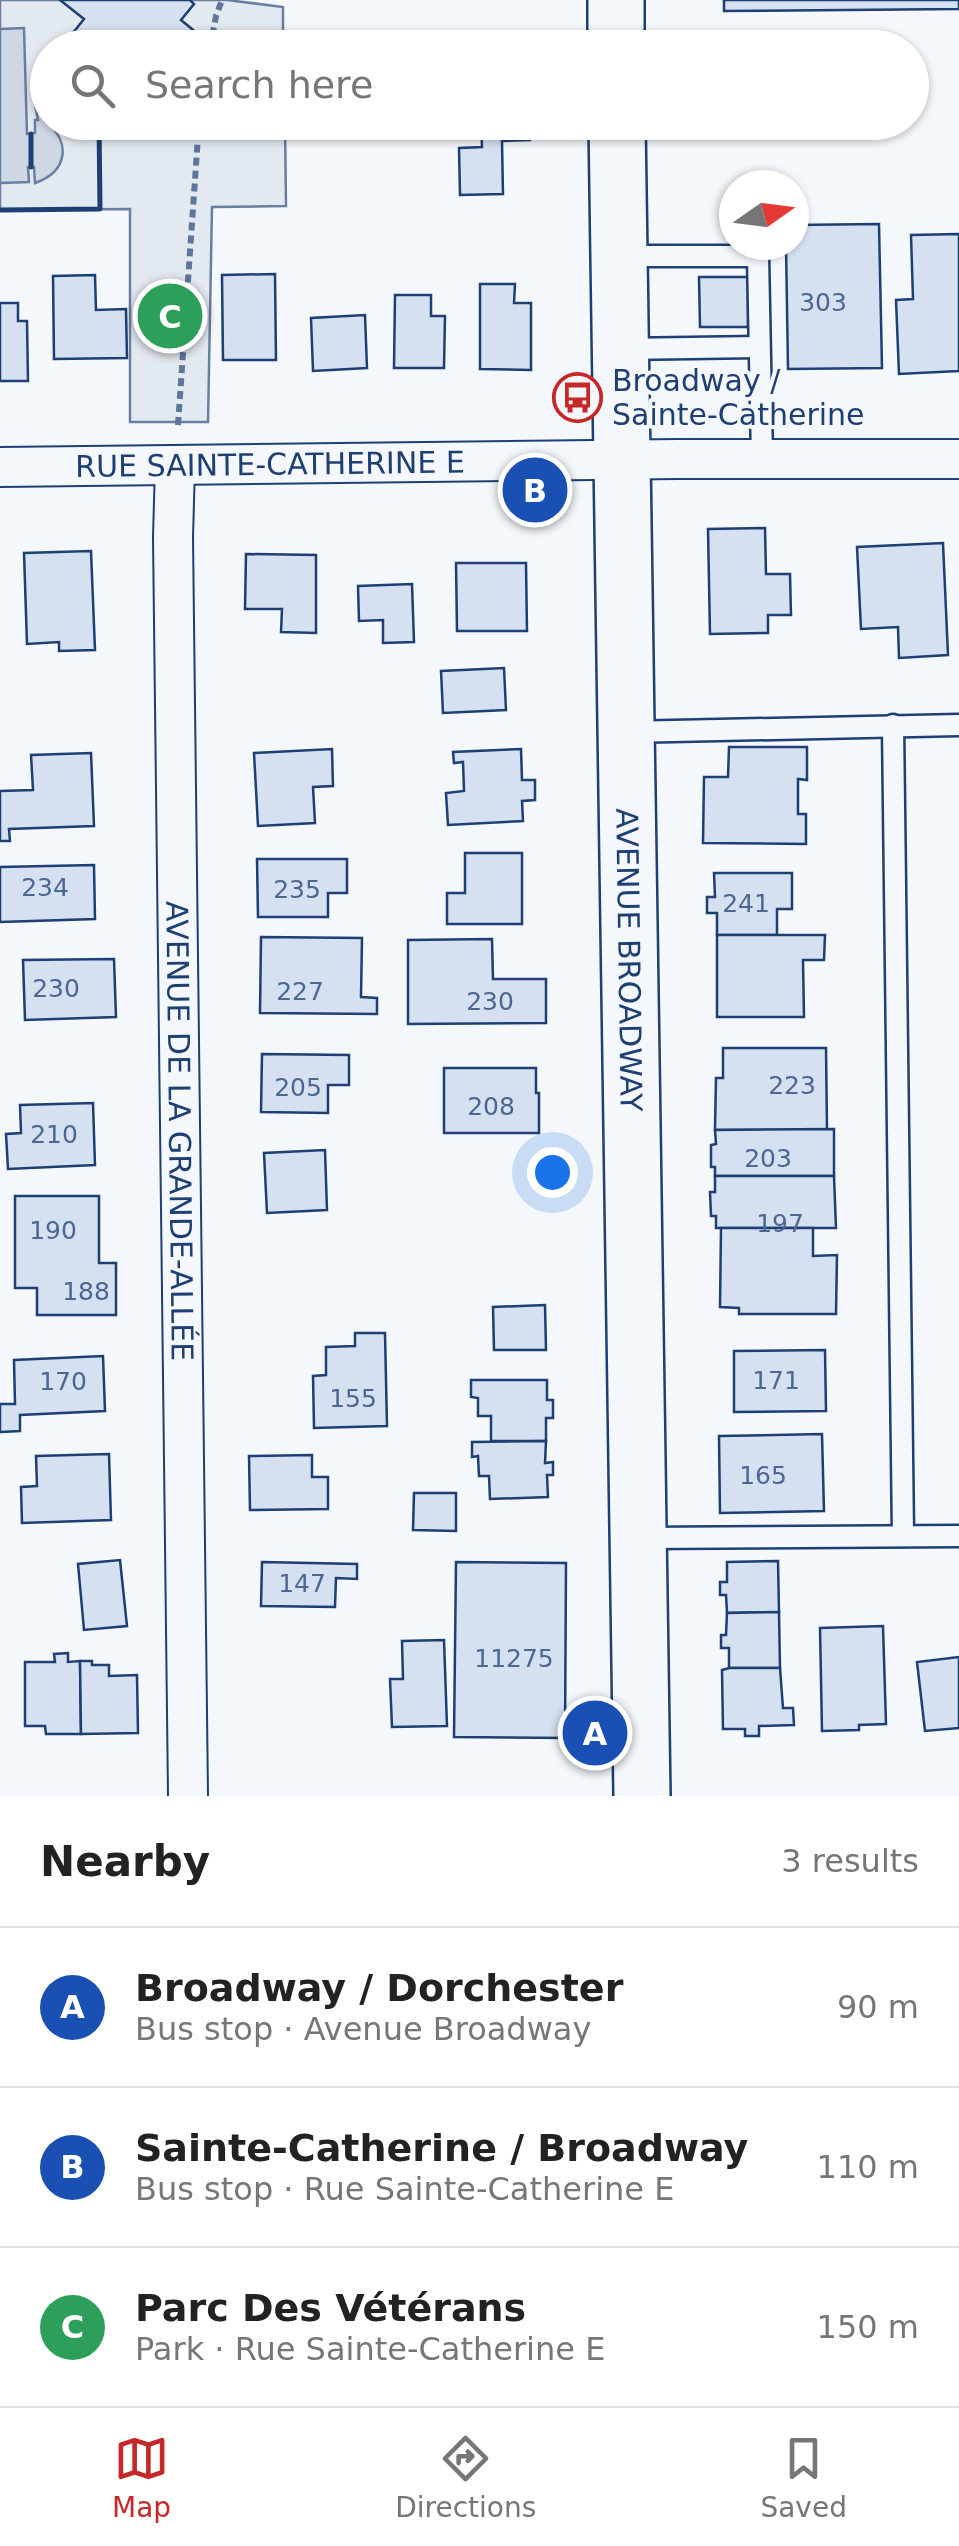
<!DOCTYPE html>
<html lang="en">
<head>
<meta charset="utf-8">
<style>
  body { margin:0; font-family:"DejaVu Sans",sans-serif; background:#f6f6f6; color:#222 }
  .compass { position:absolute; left:719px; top:170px; width:90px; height:90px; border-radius:50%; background:#fff; box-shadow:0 2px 8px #0004; rotate:76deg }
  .you { position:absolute; left:552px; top:1172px; width:35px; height:35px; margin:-25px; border:8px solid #fff; border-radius:50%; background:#1a73e8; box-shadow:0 0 0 15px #1a73e833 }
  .badge { display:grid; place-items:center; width:65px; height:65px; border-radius:50%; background:#c62828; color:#fff; font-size:32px; font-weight:700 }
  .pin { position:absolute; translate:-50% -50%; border:5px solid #fff; box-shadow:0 2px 10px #0006 }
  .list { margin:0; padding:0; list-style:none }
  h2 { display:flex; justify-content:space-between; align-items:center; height:130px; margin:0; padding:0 40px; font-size:42px }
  h2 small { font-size:32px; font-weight:400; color:#767676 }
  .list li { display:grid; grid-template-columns:65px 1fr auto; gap:30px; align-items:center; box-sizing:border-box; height:160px; padding:0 40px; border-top:2px solid #e0e0e0 }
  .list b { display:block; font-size:38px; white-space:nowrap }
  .list p { margin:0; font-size:32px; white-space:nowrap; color:#767676 }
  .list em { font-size:32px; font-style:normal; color:#767676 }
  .icon { flex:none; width:55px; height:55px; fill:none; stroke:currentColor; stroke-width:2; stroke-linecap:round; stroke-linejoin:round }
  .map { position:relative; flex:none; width:959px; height:1796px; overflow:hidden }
  .search { position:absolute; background:#fff; box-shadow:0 2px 8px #0004; left:30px; right:30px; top:30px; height:110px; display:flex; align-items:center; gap:25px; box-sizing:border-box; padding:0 35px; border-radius:55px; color:#767676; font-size:38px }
  .sheet { height:610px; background:#fff }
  nav { display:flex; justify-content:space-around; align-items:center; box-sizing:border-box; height:140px; border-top:2px solid #e0e0e0; background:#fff; font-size:28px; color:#767676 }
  nav a { display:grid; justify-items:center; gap:5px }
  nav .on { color:#c62828 }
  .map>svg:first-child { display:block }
</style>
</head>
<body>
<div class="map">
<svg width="959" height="1796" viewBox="0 0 959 1796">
  <rect width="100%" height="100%" fill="#f4f7fb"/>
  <path fill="#e3e9f0" stroke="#687fa3" stroke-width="2.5" d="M 0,0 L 227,0 L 283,7 L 283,47 L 48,48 L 48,122 L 285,123 L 286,206 L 212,207 L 208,422 L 130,422 L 130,209 L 0,210 Z"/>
  <path fill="#cfd7e4" stroke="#687fa3" stroke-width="2.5" d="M 24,28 L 27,134 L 35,133 L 35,120 L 38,120 L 33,95 L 47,98 L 46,122 C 72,143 67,172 35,183 L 34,167 L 28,167 L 29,182 L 0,183 L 0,29 Z"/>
  <g fill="#d5e0f0" stroke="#1d3f73" stroke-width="2.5">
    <path d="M 60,0 L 190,0 L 194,4 L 181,20 L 203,38 L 195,48 L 61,48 L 84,19 Z"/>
    <path d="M 724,0 L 959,0 L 959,9 L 724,11 Z"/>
    <path d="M 310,122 L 359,122 L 359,128 L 310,126 Z"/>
    <path d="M 386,122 L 416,122 L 417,133 L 387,134 Z"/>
    <path d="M 481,122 L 530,122 L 530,140 L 502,141 L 503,194 L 460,195 L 459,148 L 482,147 Z"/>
    <path d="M 879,224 L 882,368 L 788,369 L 786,245 L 794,245 L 794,225 Z"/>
    <path d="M 959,234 L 959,371 L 899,374 L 896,300 L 913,299 L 911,235 Z"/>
    <path d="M 275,274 L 276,360 L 223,360 L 222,275 Z"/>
    <path d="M 95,275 L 96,310 L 126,309 L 127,358 L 54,359 L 53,276 Z"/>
    <path d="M 699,277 L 748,277 L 748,327 L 700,327 Z"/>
    <path d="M 480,284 L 515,284 L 514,303 L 531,303 L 531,370 L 480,369 Z"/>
    <path d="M 395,295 L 431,295 L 431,316 L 445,316 L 444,368 L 394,368 Z"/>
    <path d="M 0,303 L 18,303 L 18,321 L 27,321 L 28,381 L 0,381 Z"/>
    <path d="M 365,315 L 367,368 L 313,371 L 311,318 Z"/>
    <path d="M 765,528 L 766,574 L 790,574 L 791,615 L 768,615 L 768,633 L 710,634 L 708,529 Z"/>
    <path d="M 943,543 L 948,655 L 899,658 L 898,627 L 861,629 L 857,547 Z"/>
    <path d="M 91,551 L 95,650 L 59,651 L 59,642 L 27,644 L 24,553 Z"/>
    <path d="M 246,554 L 316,555 L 316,633 L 281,632 L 282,609 L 245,609 Z"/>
    <path d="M 456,563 L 526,563 L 527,631 L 457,631 Z"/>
    <path d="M 412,584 L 414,642 L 383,643 L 383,620 L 359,621 L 358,586 Z"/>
    <path d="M 504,668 L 506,710 L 443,713 L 441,671 Z"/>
    <path d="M 729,747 L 807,747 L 807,780 L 798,779 L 798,814 L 806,814 L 806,844 L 703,843 L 704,777 L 728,777 Z"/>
    <path d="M 332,749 L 333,786 L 313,787 L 315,823 L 258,826 L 254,753 Z"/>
    <path d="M 521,749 L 522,780 L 535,780 L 535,800 L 522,801 L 523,821 L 448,825 L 446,793 L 464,791 L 463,762 L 454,763 L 453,752 Z"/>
    <path d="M 91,753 L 94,826 L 9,829 L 10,841 L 0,841 L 0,791 L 33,790 L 31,755 Z"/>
    <path d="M 465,853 L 522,853 L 522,924 L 447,924 L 447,893 L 465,893 Z"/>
    <path d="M 257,859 L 347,859 L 347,893 L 328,893 L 328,917 L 258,917 Z"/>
    <path d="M 94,865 L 95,919 L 0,922 L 0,867 Z"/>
    <path d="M 714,873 L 792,873 L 792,909 L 777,909 L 777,935 L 717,935 L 717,913 L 707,913 L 707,897 L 715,897 Z"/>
    <path d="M 717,935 L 825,935 L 824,960 L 803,960 L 804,1017 L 717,1017 Z"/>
    <path d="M 261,937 L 362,938 L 361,997 L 377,998 L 377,1014 L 260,1013 Z"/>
    <path d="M 492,939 L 493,979 L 546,979 L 546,1023 L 408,1024 L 408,940 Z"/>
    <path d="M 114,959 L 116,1017 L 25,1020 L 23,960 Z"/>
    <path d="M 723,1048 L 826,1048 L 827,1130 L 715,1130 L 716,1078 L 723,1078 Z"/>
    <path d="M 262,1054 L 349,1055 L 349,1085 L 328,1085 L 328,1113 L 261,1112 Z"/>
    <path d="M 444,1068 L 536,1068 L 536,1093 L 539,1093 L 539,1133 L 444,1133 Z"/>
    <path d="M 93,1103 L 95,1165 L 8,1169 L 6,1134 L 21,1133 L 20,1105 Z"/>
    <path d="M 834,1129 L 834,1176 L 715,1176 L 715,1167 L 711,1167 L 711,1145 L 716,1144 L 715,1130 Z"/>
    <path d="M 325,1150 L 327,1210 L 267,1213 L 264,1153 Z"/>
    <path d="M 715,1176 L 834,1176 L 836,1228 L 716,1228 L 716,1216 L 711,1216 L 710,1192 L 715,1192 Z"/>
    <path d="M 15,1196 L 99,1196 L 99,1263 L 116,1263 L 116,1315 L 37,1315 L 37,1288 L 15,1288 Z"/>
    <path d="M 721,1228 L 813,1228 L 813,1256 L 837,1255 L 836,1314 L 739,1314 L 739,1308 L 720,1307 Z"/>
    <path d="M 545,1305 L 546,1350 L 494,1350 L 493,1307 Z"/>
    <path d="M 355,1333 L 385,1333 L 387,1426 L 314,1428 L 313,1376 L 326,1375 L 326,1347 L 355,1346 Z"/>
    <path d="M 825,1350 L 826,1411 L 734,1412 L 734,1351 Z"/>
    <path d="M 103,1356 L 105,1411 L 20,1415 L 20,1431 L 0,1432 L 0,1404 L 15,1404 L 14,1360 Z"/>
    <path d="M 471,1380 L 547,1380 L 547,1400 L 553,1400 L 553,1418 L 546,1418 L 546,1441 L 491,1441 L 491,1416 L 478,1416 L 478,1398 L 471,1397 Z"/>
    <path d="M 822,1434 L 824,1511 L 720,1513 L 719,1436 Z"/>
    <path d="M 546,1441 L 545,1463 L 553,1462 L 553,1475 L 547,1475 L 548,1497 L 490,1499 L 489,1476 L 479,1476 L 478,1456 L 472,1457 L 472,1442 Z"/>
    <path d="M 109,1454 L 111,1520 L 22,1523 L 21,1487 L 37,1486 L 36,1456 Z"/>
    <path d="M 312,1455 L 312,1477 L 328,1477 L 328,1509 L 250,1510 L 249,1456 Z"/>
    <path d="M 414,1493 L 456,1493 L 456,1531 L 413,1530 Z"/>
    <path d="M 120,1560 L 127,1626 L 84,1630 L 78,1564 Z"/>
    <path d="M 778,1561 L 779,1612 L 727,1613 L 726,1595 L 720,1595 L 720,1582 L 727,1582 L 727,1562 Z"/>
    <path d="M 262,1562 L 357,1564 L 357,1579 L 336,1578 L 335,1607 L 261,1606 Z"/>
    <path d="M 456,1562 L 566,1563 L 565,1738 L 454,1737 Z"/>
    <path d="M 779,1612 L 780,1668 L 729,1668 L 729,1648 L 721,1648 L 721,1635 L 726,1635 L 727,1613 Z"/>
    <path d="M 883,1626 L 886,1724 L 859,1725 L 859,1730 L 822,1731 L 820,1628 Z"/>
    <path d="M 444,1640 L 447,1726 L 392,1727 L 390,1679 L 403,1679 L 402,1641 Z"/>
    <path d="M 68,1653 L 68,1662 L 80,1661 L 81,1734 L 46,1734 L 45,1726 L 25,1726 L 25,1662 L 55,1662 L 54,1654 Z"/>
    <path d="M 959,1657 L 959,1728 L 925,1731 L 917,1662 Z"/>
    <path d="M 80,1661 L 92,1661 L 92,1665 L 109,1665 L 109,1676 L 137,1675 L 138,1733 L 81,1734 Z"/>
    <path d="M 729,1668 L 780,1668 L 783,1708 L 793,1708 L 794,1725 L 759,1726 L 759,1736 L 745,1736 L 745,1729 L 723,1729 L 722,1670 Z"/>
  </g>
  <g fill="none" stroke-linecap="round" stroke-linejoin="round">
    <defs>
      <g id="lane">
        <path d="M 623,256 L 758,256 L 762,459"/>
        <path d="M 622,349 L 759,347"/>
        <path d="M 893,725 L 903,1536"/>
        <path d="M 627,732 L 959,725"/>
        <path d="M 640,1538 L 959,1536"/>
      </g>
      <g id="street">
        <path id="s1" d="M 175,466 L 173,537 L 188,1796"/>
        <path id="s2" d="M 0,467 L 678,459 L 959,459"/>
      </g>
      <g id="secondary">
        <path d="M 616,0 L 616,48"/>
        <path id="s3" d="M 617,122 L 642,1796"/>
      </g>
    </defs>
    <use href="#lane" stroke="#1d3f73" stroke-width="25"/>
    <use href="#street" stroke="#1d3f73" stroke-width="42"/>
    <use href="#secondary" stroke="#1d3f73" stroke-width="60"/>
    <g stroke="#5e769c" stroke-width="6" stroke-dasharray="8 5" stroke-linecap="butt">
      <path d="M 210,48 L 216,16 L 222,0"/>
      <path d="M 178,425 L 199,122"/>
    </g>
    <use href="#lane" stroke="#f4f7fb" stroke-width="20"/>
    <use href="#street" stroke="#f4f7fb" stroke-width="38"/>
    <use href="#secondary" stroke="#f4f7fb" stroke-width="55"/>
    <g stroke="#1d3f73" stroke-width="5">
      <path d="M 31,134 L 31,167"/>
      <path d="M 0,210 L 100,209 L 99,122"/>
    </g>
  </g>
  <defs>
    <symbol id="bus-ring" viewBox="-11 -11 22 22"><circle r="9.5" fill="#f4f7fb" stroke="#c62828" stroke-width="1.5"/><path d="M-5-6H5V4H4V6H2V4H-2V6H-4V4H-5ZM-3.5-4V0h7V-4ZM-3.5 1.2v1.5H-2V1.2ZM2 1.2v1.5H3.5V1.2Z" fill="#c62828"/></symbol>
  </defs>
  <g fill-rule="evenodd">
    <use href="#bus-ring" x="550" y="370" width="55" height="55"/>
  </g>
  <g text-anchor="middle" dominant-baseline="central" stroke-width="8" stroke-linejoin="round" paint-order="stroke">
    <g font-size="25" fill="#4b6792">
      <text x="823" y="302">303</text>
      <text x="45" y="887">234</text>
      <text x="297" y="889">235</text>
      <text x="746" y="903">241</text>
      <text x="56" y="988">230</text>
      <text x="300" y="991">227</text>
      <text x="490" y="1001">230</text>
      <text x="792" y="1085">223</text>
      <text x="298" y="1087">205</text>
      <text x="491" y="1106">208</text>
      <text x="54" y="1134">210</text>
      <text x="768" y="1158">203</text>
      <text x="780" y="1223">197</text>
      <text x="53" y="1230">190</text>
      <text x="86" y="1291">188</text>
      <text x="776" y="1380">171</text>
      <text x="63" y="1381">170</text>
      <text x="353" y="1398">155</text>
      <text x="763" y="1475">165</text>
      <text x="302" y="1583">147</text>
      <text x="514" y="1658">11275</text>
    </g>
    <g font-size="30" fill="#1d3f73" stroke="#f4f7fb" text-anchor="start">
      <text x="612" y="380">Broadway /<tspan x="612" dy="34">Sainte-Catherine</tspan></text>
    </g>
    <g font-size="30" fill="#1d3f73" stroke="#f4f7fb">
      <text stroke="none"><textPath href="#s2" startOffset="270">RUE SAINTE-CATHERINE E</textPath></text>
      <text stroke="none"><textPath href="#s3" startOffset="838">AVENUE BROADWAY</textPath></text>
      <text stroke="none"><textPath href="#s1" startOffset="665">AVENUE DE LA GRANDE-ALLÉE</textPath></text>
    </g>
  </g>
</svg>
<svg class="compass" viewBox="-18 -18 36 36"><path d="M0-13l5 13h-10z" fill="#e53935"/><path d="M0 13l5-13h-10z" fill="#767676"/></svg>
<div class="you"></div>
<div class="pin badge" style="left:595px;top:1733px;background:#1a4fb4">A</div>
<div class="pin badge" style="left:535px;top:490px;background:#1a4fb4">B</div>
<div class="pin badge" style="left:170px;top:316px;background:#2e9e5b">C</div>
<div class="search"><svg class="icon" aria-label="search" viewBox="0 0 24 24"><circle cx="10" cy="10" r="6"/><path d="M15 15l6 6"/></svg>Search here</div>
</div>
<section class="sheet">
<h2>Nearby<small>3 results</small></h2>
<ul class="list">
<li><span class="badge" style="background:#1a4fb4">A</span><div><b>Broadway / Dorchester</b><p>Bus stop · Avenue Broadway</p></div><em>90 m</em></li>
<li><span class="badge" style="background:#1a4fb4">B</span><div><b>Sainte-Catherine / Broadway</b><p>Bus stop · Rue Sainte-Catherine E</p></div><em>110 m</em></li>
<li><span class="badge" style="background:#2e9e5b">C</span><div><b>Parc Des Vétérans</b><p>Park · Rue Sainte-Catherine E</p></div><em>150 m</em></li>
</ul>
</section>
<nav>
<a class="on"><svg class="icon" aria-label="map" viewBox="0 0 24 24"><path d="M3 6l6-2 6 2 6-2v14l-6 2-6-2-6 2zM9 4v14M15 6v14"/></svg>Map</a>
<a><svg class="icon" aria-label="directions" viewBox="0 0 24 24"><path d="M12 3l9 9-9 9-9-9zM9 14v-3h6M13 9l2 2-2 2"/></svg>Directions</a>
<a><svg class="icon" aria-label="saved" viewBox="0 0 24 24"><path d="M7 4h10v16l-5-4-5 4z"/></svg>Saved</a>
</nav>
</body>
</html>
